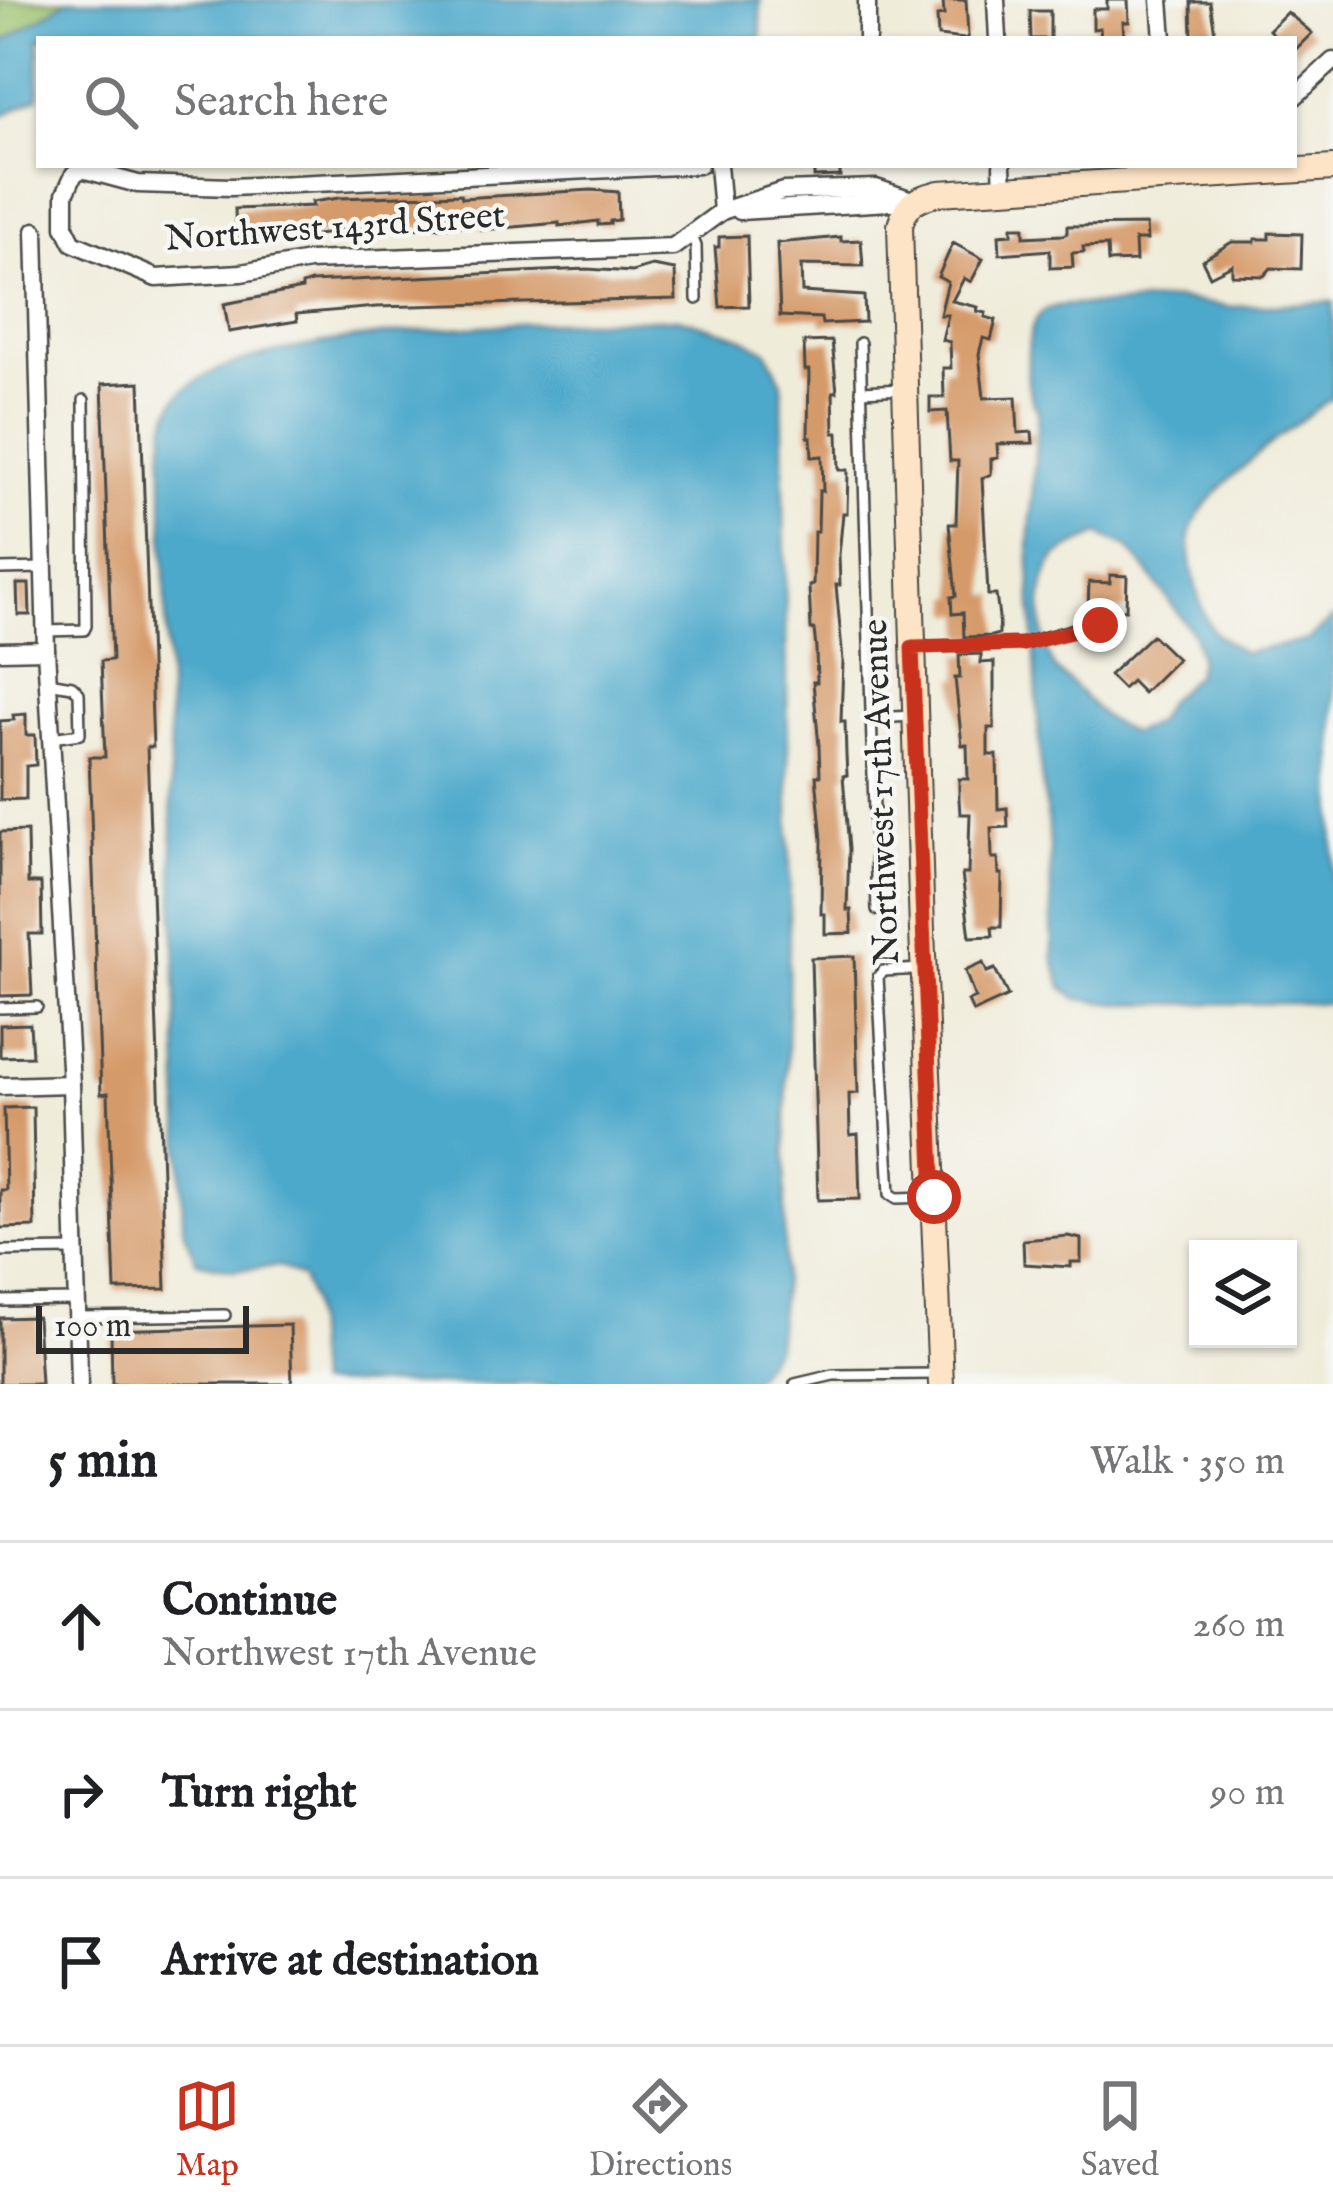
<!DOCTYPE html>
<html lang="en">
<head>
<meta charset="utf-8">
<style>
  body { margin:0; font-family:"IM FELL English",serif; background:#f6f6f6; color:#202124 }
  .controls { position:absolute; right:36px; bottom:36px; display:grid; overflow:hidden; border-radius:0px; box-shadow:0 3px 9px #0004 }
  .controls button { width:108px; height:108px; display:grid; place-items:center; padding:0; border:0; border-bottom:3px solid #e0e0e0; background:#fff; color:#202124; font:60px sans-serif }
  .scale { position:absolute; left:36px; bottom:30px; width:213px; box-sizing:border-box; padding-left:12px; border:6px solid #2b2b2b; border-top:0; font-size:33px; line-height:42px; white-space:nowrap; color:#2b2b2b; -webkit-text-stroke:9px #f6f6f2; paint-order:stroke }
  .stop { position:absolute; width:36px; height:36px; margin:-27px; border:9px solid #c8321e; border-radius:50%; background:#fff }
  .stop.end { background:#c8321e; border-color:#fff; box-shadow:0 3px 12px #0008 }
  .list { margin:0; padding:0; list-style:none }
  h2 { display:flex; justify-content:space-between; align-items:center; height:156px; margin:0; padding:0 48px; font-size:51px }
  h2 small { font-size:39px; font-weight:400; color:#757577 }
  .list li { display:grid; grid-template-columns:78px 1fr auto; gap:36px; align-items:center; box-sizing:border-box; height:168px; padding:0 48px; border-top:3px solid #e0e0e0 }
  .list b { display:block; font-size:45px; white-space:nowrap }
  .list p { margin:0; font-size:39px; white-space:nowrap; color:#757577 }
  .list em { font-size:39px; font-style:normal; color:#757577 }
  .icon { flex:none; width:66px; height:66px; fill:none; stroke:currentColor; stroke-width:2; stroke-linecap:round; stroke-linejoin:round }
  .map { position:relative; flex:none; width:1333px; height:1384px; overflow:hidden }
  .search { position:absolute; background:#fff; box-shadow:0 3px 9px #0004; left:36px; right:36px; top:36px; height:132px; display:flex; align-items:center; gap:30px; box-sizing:border-box; padding:0 42px; border-radius:0px; color:#757577; font-size:45px }
  .sheet { height:660px; background:#fff }
  nav { display:flex; justify-content:space-around; align-items:center; box-sizing:border-box; height:168px; border-top:3px solid #e0e0e0; background:#fff; font-size:33px; color:#757577 }
  nav a { display:grid; justify-items:center; gap:6px }
  nav .on { color:#c8321e }
  .map>svg:first-child { display:block }
</style>
</head>
<body>
<div class="map">
<svg width="1333" height="1384" viewBox="0 0 1333 1384">
  <rect width="100%" height="100%" fill="#f6f6f2"/>
  <filter id="ink" filterUnits="userSpaceOnUse"><feTurbulence type="fractalNoise" baseFrequency=".00833" numOctaves="2"/><feDisplacementMap in="SourceGraphic" scale="24" xChannelSelector="R" yChannelSelector="G"/><feConvolveMatrix kernelMatrix="1 2 1 2 8 2 1 2 1" color-interpolation-filters="sRGB"/></filter>
  <filter id="wash" filterUnits="userSpaceOnUse"><feTurbulence type="fractalNoise" baseFrequency=".004" numOctaves="4" result="noise"/><feDisplacementMap in="SourceGraphic" scale="48" xChannelSelector="R" yChannelSelector="G"/><feGaussianBlur stdDeviation="2.7" result="paint"/><feColorMatrix in="noise" values="0 0 0 0 0 0 0 0 0 0 0 0 0 0 0 0 0 1.4 0 .05"/><feComposite in="paint" operator="in"/></filter>
  <g filter="url(#wash)">
    <rect width="100%" height="100%" fill="#f0ecda"/>
    <path fill="#9ac16c" stroke="#62764c" stroke-width="3" d="M 0,0 L 68,0 L 0,44 Z"/>
    <g fill="#4da9cb" stroke="#3c6a7b" stroke-width="3" fill-rule="evenodd">
      <path d="M 68,0 L 760,0 L 761,39 L 39,39 L 39,97 L 0,117 L 0,44 Z"/>
      <path d="M 1176,299 L 1229,307 L 1333,302 L 1333,398 C 1299,419 1200,494 1191,531 C 1186,555 1199,611 1213,630 C 1220,639 1235,646 1243,653 L 1308,640 L 1333,618 L 1333,1003 L 1117,1004 L 1078,999 L 1062,987 L 1053,957 L 1049,830 L 1041,774 L 1029,547 L 1038,410 C 1026,393 1027,374 1028,354 C 1030,299 1056,305 1100,305 C 1125,305 1151,301 1176,299 ZM 1098,534 L 1127,547 L 1145,568 L 1194,635 L 1199,658 L 1196,675 L 1167,701 L 1156,722 L 1132,733 C 1096,716 1101,713 1074,686 C 1068,679 1059,675 1054,667 C 1038,639 1035,582 1057,557 C 1067,546 1085,542 1098,534 Z"/>
      <path d="M 678,318 L 739,336 L 767,351 L 782,383 L 790,863 L 784,1272 L 776,1346 L 749,1384 L 316,1384 L 311,1302 L 302,1278 L 280,1266 L 233,1270 L 197,1262 L 183,1228 L 163,506 C 164,474 157,424 177,398 C 232,324 583,322 678,318 Z"/>
    </g>
    <g id="blocks">
      <g fill="#d59a69">
        <path d="M 943,0 L 966,0 L 968,36 L 965,39 L 938,36 L 937,16 L 944,15 Z"/>
        <path d="M 1107,0 L 1128,0 L 1129,22 L 1123,22 L 1124,39 L 1101,39 L 1100,28 L 1093,29 L 1093,9 L 1107,9 Z"/>
        <path d="M 1191,2 L 1210,2 L 1216,39 L 1192,39 Z"/>
        <path d="M 1030,11 L 1050,11 L 1050,39 L 1031,39 Z"/>
        <path d="M 1287,12 L 1312,33 L 1294,51 L 1294,39 L 1278,39 L 1269,30 Z"/>
        <path d="M 814,165 L 840,165 L 840,176 L 814,177 Z"/>
        <path d="M 591,190 L 618,192 L 619,220 L 610,221 L 610,224 L 598,225 L 598,221 L 559,226 L 559,223 L 481,230 L 480,226 L 471,225 L 362,232 L 362,229 L 334,229 L 334,233 L 279,239 L 236,238 L 235,209 L 313,206 L 312,202 L 339,198 L 461,194 L 462,198 Z"/>
        <path d="M 1146,225 L 1147,240 L 1135,240 L 1136,261 L 1108,262 L 1107,246 L 1083,247 L 1084,252 L 1072,253 L 1073,267 L 1050,268 L 1050,250 L 1000,254 L 999,235 L 1012,234 L 1012,227 L 1024,227 L 1024,237 L 1063,235 L 1067,233 L 1067,226 Z"/>
        <path d="M 1269,233 L 1302,234 L 1301,269 L 1271,268 L 1264,276 L 1232,275 L 1232,265 L 1210,276 L 1202,260 L 1232,242 L 1255,242 L 1255,239 L 1269,239 Z"/>
        <path d="M 747,236 L 749,306 L 720,307 L 715,247 L 719,247 L 719,237 Z"/>
        <path d="M 841,237 L 841,241 L 861,240 L 863,266 L 801,265 L 802,292 L 864,296 L 865,322 L 822,324 L 821,318 L 780,316 L 777,243 Z"/>
        <path d="M 953,243 L 983,259 L 971,282 L 964,278 L 952,301 L 978,307 L 977,311 L 986,313 L 985,317 L 996,320 L 991,340 L 983,338 L 979,354 L 984,398 L 1016,397 L 1018,433 L 1032,432 L 1033,443 L 997,444 L 998,458 L 991,459 L 991,474 L 982,478 L 988,595 L 996,595 L 999,617 L 999,634 L 991,636 L 964,637 L 963,613 L 952,614 L 951,597 L 956,596 L 949,524 L 956,524 L 958,461 L 950,461 L 947,411 L 930,412 L 930,397 L 944,397 L 943,368 L 951,368 L 950,342 L 942,340 L 948,315 L 940,315 L 948,282 L 938,277 Z"/>
        <path d="M 652,266 L 675,270 L 676,299 L 376,307 L 296,314 L 297,321 L 229,332 L 224,304 L 302,289 L 302,285 L 311,282 L 587,269 L 632,272 Z"/>
        <path d="M 832,341 L 837,392 L 833,392 L 834,433 L 838,433 L 839,470 L 848,470 L 847,513 L 843,513 L 839,555 L 840,585 L 836,585 L 843,661 L 841,722 L 845,722 L 846,755 L 847,775 L 843,776 L 849,849 L 847,910 L 851,910 L 852,933 L 825,934 L 825,914 L 821,914 L 822,840 L 816,776 L 820,776 L 819,746 L 813,682 L 817,682 L 816,649 L 814,629 L 811,629 L 809,586 L 813,585 L 814,532 L 818,532 L 819,491 L 823,491 L 822,456 L 812,457 L 811,437 L 808,437 L 809,370 L 805,370 L 804,342 Z"/>
        <path d="M 140,382 L 153,747 L 147,747 L 166,1289 L 115,1290 L 108,1093 L 101,1094 L 89,757 L 105,757 L 101,661 L 112,660 L 102,384 Z"/>
        <path d="M 1110,575 L 1127,576 L 1126,610 L 1088,609 L 1089,582 L 1110,583 Z"/>
        <path d="M 17,584 L 29,584 L 30,615 L 18,615 Z"/>
        <path d="M 1152,635 L 1177,659 L 1143,693 L 1131,681 L 1123,689 L 1109,675 Z"/>
        <path d="M 981,654 L 981,663 L 994,662 L 994,728 L 988,728 L 988,755 L 997,755 L 998,809 L 1007,808 L 1008,827 L 991,828 L 992,858 L 998,858 L 999,874 L 1002,874 L 1001,927 L 992,927 L 993,936 L 970,937 L 962,874 L 968,874 L 970,814 L 960,814 L 959,799 L 959,779 L 968,779 L 967,745 L 962,745 L 955,678 L 960,678 L 959,655 Z"/>
        <path d="M 26,714 L 26,735 L 35,735 L 36,765 L 26,766 L 26,799 L 0,800 L 0,721 L 14,720 L 13,715 Z"/>
        <path d="M 27,831 L 28,883 L 41,883 L 42,934 L 29,934 L 32,995 L 0,996 L 0,832 Z"/>
        <path d="M 854,956 L 858,1093 L 849,1094 L 850,1135 L 858,1134 L 860,1199 L 818,1200 L 811,958 Z"/>
        <path d="M 983,963 L 987,972 L 995,969 L 1008,996 L 973,1012 L 968,1001 L 975,998 L 965,971 Z"/>
        <path d="M 30,1024 L 32,1056 L 0,1057 L 0,1025 Z"/>
        <path d="M 33,1107 L 35,1227 L 0,1228 L 0,1190 L 6,1190 L 4,1108 Z"/>
        <path d="M 1068,1236 L 1081,1239 L 1081,1262 L 1071,1262 L 1071,1267 L 1024,1264 L 1023,1240 Z"/>
        <path d="M 37,1317 L 41,1384 L 0,1384 L 0,1318 Z"/>
        <path d="M 290,1325 L 292,1384 L 112,1384 L 111,1330 Z"/>
      </g>
    </g>
  </g>
  <g filter="url(#ink)">
    <use href="#blocks" fill-opacity="0" stroke="#494845" stroke-width="3"/>
    <g fill="none" stroke-linecap="round" stroke-linejoin="round">
      <defs>
        <g id="lane">
          <path d="M 690,232 L 696,246 L 697,299"/>
          <path d="M 860,343 L 877,910"/>
          <path d="M 861,391 L 904,389"/>
          <path d="M 0,569 L 44,568"/>
          <path d="M 45,631 L 84,630 L 86,626 L 84,400"/>
          <path d="M 918,647 L 1022,644 L 1074,629 L 1114,626"/>
          <path d="M 48,682 L 72,686 L 79,693 L 80,734 L 51,738"/>
          <path d="M 872,718 L 915,716"/>
          <path d="M 923,969 L 883,971 L 878,977 L 890,1194 L 897,1198 L 929,1197"/>
          <path d="M 0,1008 L 37,1007"/>
          <path d="M 0,1251 L 75,1250"/>
          <path d="M 0,1301 L 77,1300"/>
          <path d="M 77,1317 L 225,1315"/>
          <path d="M 795,1384 L 833,1375 L 938,1374"/>
        </g>
        <g id="street">
          <path d="M 867,0 L 867,39"/>
          <path d="M 996,0 L 998,39"/>
          <path d="M 1160,0 L 1163,39"/>
          <path d="M 1294,97 L 1333,61"/>
          <path d="M 699,165 L 231,187 L 138,184 L 82,169 L 74,174 L 65,194 L 65,227 L 73,243 L 156,278 L 241,273 L 309,261 L 673,247 L 722,211 L 783,191 L 876,188 L 912,200"/>
          <path d="M 718,165 L 722,211"/>
          <path d="M 1002,165 L 1003,190"/>
          <path d="M 740,211 L 906,201"/>
          <path d="M 35,231 L 46,650 L 71,1084 L 79,1384"/>
          <path d="M 0,651 L 46,650"/>
          <path d="M 0,1086 L 71,1084"/>
        </g>
        <path id="secondary" d="M 941,1384 L 922,931 L 900,226 C 906,202 917,199 939,193 L 1333,168"/>
      </defs>
      <use href="#lane" stroke="#494845" stroke-width="14"/>
      <use href="#street" stroke="#494845" stroke-width="21"/>
      <use href="#secondary" stroke="#494845" stroke-width="28"/>
      <use href="#lane" stroke="#fff" stroke-width="9"/>
      <use href="#street" stroke="#fff" stroke-width="16"/>
      <use href="#secondary" stroke="#fee4c6" stroke-width="24"/>
    </g>
  </g>
  <g fill="none" stroke-linecap="round" stroke-linejoin="round" filter="url(#ink)">
    <path stroke="#c8321e" stroke-width="15" d="M 934,1197 L 912,647 L 1022,644 L 1100,625"/>
  </g>
  <g text-anchor="middle" dominant-baseline="central" stroke-width="9" stroke-linejoin="round" paint-order="stroke">
    <g font-size="36" fill="#2b2b2b" stroke="#f6f6f2">
      <text transform="translate(335 228) rotate(-4)">Northwest 143rd Street</text>
      <text transform="translate(882 792) rotate(-92)">Northwest 17th Avenue</text>
    </g>
  </g>
</svg>
<div class="controls">
<button><svg class="icon" aria-label="layers" viewBox="0 0 24 24"><path d="M12 4l9 5-9 5-9-5zM3 14l9 5 9-5"/></svg></button>
</div>
<div class="scale">100 m</div>
<div class="stop" style="left:934px;top:1197px"></div>
<div class="stop end" style="left:1100px;top:625px"></div>
<div class="search"><svg class="icon" aria-label="search" viewBox="0 0 24 24"><circle cx="10" cy="10" r="6"/><path d="M15 15l6 6"/></svg>Search here</div>
</div>
<section class="sheet">
<h2>5 min<small>Walk · 350 m</small></h2>
<ul class="list">
<li><svg class="icon" aria-label="ahead" viewBox="0 0 24 24"><path d="M12 20V5M6 11l6-6 6 6"/></svg><div><b>Continue</b><p>Northwest 17th Avenue</p></div><em>260 m</em></li>
<li><svg class="icon" aria-label="right" viewBox="0 0 24 24"><path d="M7 20v-9h11M14 6l5 5-5 5"/></svg><div><b>Turn right</b></div><em>90 m</em></li>
<li><svg class="icon" aria-label="arrive" viewBox="0 0 24 24"><path d="M6 21V4h12l-3 4 3 4H6"/></svg><div><b>Arrive at destination</b></div></li>
</ul>
</section>
<nav>
<a class="on"><svg class="icon" aria-label="map" viewBox="0 0 24 24"><path d="M3 6l6-2 6 2 6-2v14l-6 2-6-2-6 2zM9 4v14M15 6v14"/></svg>Map</a>
<a><svg class="icon" aria-label="directions" viewBox="0 0 24 24"><path d="M12 3l9 9-9 9-9-9zM9 14v-3h6M13 9l2 2-2 2"/></svg>Directions</a>
<a><svg class="icon" aria-label="saved" viewBox="0 0 24 24"><path d="M7 4h10v16l-5-4-5 4z"/></svg>Saved</a>
</nav>
</body>
</html>
